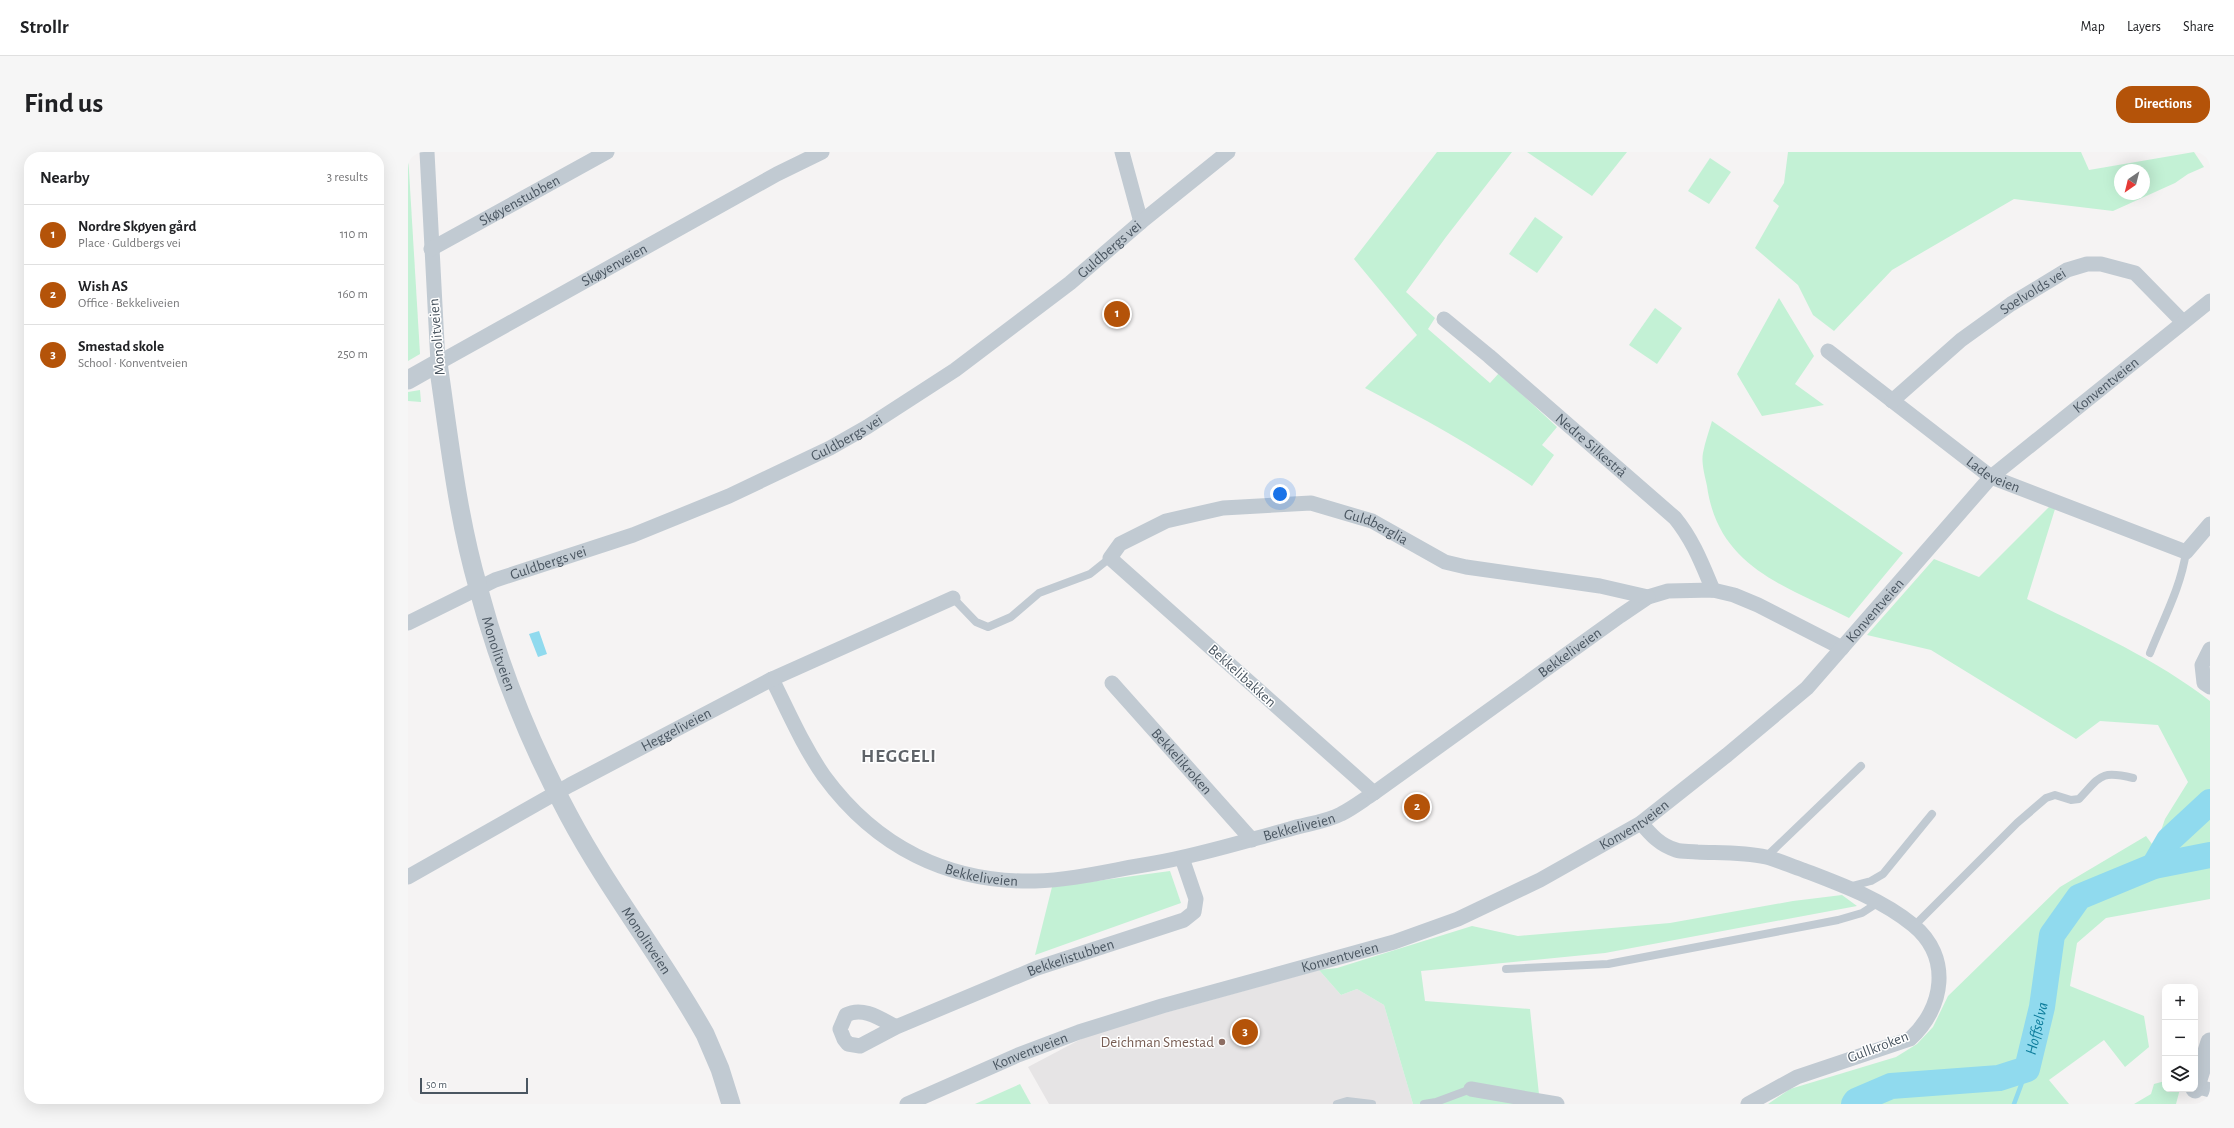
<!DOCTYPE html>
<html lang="en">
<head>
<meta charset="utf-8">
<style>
  body { margin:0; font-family:"Alegreya Sans",sans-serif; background:#f6f6f6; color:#202124 }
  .controls { position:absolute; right:12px; bottom:12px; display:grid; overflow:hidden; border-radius:8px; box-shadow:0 4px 16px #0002 }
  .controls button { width:36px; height:36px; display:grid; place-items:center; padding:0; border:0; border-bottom:1px solid #e0e0e0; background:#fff; color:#202124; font:20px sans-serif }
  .compass { position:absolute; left:1706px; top:12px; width:36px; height:36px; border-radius:50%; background:#fff; box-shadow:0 4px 16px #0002; rotate:215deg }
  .scale { position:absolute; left:12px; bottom:10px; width:108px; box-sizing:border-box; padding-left:4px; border:2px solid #4a5661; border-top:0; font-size:11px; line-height:14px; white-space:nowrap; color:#4a5661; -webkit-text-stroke:3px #fff; paint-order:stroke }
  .you { position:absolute; left:872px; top:342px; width:14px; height:14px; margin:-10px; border:3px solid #fff; border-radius:50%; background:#1a73e8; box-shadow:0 0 0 6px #1a73e833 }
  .badge { display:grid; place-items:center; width:26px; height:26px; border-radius:50%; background:#b45309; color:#fff; font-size:13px; font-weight:700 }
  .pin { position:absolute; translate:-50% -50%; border:2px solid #fff; box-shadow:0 1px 4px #0006 }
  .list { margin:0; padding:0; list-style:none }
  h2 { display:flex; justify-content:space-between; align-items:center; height:52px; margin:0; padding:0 16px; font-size:17px }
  h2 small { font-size:13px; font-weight:400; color:#757577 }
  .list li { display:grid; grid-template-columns:26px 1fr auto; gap:12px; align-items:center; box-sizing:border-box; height:60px; padding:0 16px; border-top:1px solid #e0e0e0 }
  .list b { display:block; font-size:15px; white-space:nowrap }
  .list p { margin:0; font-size:13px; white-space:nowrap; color:#757577 }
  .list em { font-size:13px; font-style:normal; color:#757577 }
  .icon { flex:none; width:22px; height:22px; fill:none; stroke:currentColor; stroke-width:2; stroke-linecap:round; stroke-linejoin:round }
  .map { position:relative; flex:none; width:1802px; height:952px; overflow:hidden; border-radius:16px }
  header { display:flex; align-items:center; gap:24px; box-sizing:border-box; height:56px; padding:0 20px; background:#fff; border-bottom:1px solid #e0e0e0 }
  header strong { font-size:19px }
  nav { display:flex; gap:22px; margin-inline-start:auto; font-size:14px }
  .intro { display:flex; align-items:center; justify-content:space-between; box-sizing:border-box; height:96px; padding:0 24px }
  h1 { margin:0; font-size:28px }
  .button { padding:10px 18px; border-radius:16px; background:#b45309; color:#fff; font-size:14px; font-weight:700 }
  main { display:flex; gap:24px; padding:0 24px }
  aside { flex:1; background:#fff; border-radius:16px; box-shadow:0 4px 16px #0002 }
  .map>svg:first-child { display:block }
</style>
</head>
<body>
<header>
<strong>Strollr</strong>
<nav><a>Map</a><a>Layers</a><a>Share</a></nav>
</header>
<div class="intro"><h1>Find us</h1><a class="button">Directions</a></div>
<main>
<aside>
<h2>Nearby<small>3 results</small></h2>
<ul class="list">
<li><span class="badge">1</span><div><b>Nordre Skøyen gård</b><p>Place · Guldbergs vei</p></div><em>110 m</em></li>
<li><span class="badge">2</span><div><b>Wish AS</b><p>Office · Bekkeliveien</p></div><em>160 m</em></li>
<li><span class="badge">3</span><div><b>Smestad skole</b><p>School · Konventveien</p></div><em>250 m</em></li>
</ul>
</aside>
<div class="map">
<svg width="1802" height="952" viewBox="0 0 1802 952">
  <rect width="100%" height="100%" fill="#f5f3f3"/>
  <path fill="#e6e4e5" d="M 911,818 L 933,843 L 949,837 L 976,853 L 1005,952 L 641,952 L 620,915 L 675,886 L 706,875 Z"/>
  <g fill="#c3f1d5" fill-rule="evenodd">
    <path d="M 1029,0 L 1104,0 L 1038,85 L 998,140 L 1027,166 L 1020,177 L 1082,231 L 1091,221 L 1149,275 L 1134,293 L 1146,303 L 1124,334 C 1071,297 1015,266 957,236 L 1009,183 L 946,107 Z"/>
    <path d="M 1119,0 L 1219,0 L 1184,44 Z"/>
    <path d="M 1380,0 L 1673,0 L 1681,18 L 1786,0 L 1796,15 L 1780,22 L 1767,31 L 1705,59 L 1606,47 L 1484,118 L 1426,179 L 1405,163 L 1390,133 L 1347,96 L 1371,54 L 1365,49 L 1376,31 ZM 1712,18 L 1736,18 L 1736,42 L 1712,42 Z"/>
    <path d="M 0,2 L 12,202 L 0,209 Z"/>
    <path d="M 1302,6 L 1323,20 L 1301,52 L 1280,39 Z"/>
    <path d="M 1127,65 L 1155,85 L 1129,121 L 1101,102 Z"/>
    <path d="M 1371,146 L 1406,204 L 1387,232 L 1416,253 L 1354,264 L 1329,222 Z"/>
    <path d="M 1247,156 L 1274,176 L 1249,212 L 1221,193 Z"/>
    <path d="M 12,238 L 13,250 L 0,249 L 0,240 Z"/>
    <path d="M 1304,269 L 1495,401 L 1441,466 C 1377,434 1310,415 1299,334 C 1297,324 1293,311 1295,301 C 1297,290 1301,279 1304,269 Z"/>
    <path d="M 1642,354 L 1647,357 L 1619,447 C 1682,478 1747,506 1802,549 L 1802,747 L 1698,766 L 1669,791 L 1662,834 L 1736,864 L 1741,895 L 1717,915 L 1696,888 L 1641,928 L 1661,952 L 1360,952 L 1382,937 L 1488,905 L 1509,892 L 1525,875 L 1540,844 L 1652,735 L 1738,684 L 1747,696 L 1757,667 L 1780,630 L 1750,573 L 1692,569 L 1668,587 L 1523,498 L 1459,483 L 1526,407 L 1571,425 Z"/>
    <path d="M 762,719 L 773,751 L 627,803 L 644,735 Z"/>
    <path d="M 1434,743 L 1449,754 L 1197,801 L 1013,819 L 1017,849 L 1122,857 L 1132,952 L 1005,952 L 976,853 L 949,837 L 933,843 L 911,818 L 929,816 L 1064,774 L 1110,784 L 1262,771 L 1385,749 Z"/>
    <path d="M 1757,929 L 1757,937 L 1772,937 L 1768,952 L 1726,952 L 1743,942 L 1746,932 Z"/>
    <path d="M 612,932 L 623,952 L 567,952 Z"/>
  </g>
  <path fill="#90daee" d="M 131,479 L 139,502 L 130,505 L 121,482 Z"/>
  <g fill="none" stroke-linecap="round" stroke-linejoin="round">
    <path stroke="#90daee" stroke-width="4.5" d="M 1606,952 L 1619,917"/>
    <g stroke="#90daee" stroke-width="26">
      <path d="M 1746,714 L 1761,688 L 1802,650"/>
      <path id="s1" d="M 1446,952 L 1448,949 L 1483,934 L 1591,926 L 1619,917 L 1634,855 L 1644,783 L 1671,745 L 1746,714 L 1802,703"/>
    </g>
    <g stroke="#c1cad2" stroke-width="8">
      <path d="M 545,446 L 568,470 L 580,475 L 603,465 L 631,441 L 682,422 L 702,406"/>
      <path d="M 1742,501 C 1755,468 1773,435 1778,400"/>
      <path d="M 1358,705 L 1453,614"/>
      <path d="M 1440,735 L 1463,729 L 1475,722 L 1524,662"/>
      <path d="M 1506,774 L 1609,671 L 1638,646 L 1647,643 L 1663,648 L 1671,647 C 1693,624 1692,618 1725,626"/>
      <path d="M 1098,817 L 1200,812 L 1430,768 L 1454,761 L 1471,750"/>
      <path d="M 929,952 L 939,949 L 964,952"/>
      <path d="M 1016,952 L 1028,950 L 1063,937"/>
    </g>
    <g stroke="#c1cad2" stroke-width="15">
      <path id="s2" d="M 19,0 L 30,211 L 369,22 L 414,0"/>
      <path d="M 714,0 L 733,70"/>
      <path id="s3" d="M 23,97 L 199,0"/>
      <path id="s4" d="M 1036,167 L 1081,204 L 1267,366 C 1285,388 1294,412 1305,438"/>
      <path id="s5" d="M 1420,199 L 1583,325 L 1778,400 L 1802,372"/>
      <path id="s6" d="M 1484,249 L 1553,188 L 1603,152 L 1659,118 L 1679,112 L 1693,112 L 1727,121 L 1775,170"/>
      <path id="s7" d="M 0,471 L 87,428 L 225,383 L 321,344 L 422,296 L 459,275 L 547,218 L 662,131 L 733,70 L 820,0"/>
      <path d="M 1802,497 L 1794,513 L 1796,531 L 1802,535"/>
      <path id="s8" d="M 364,527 C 380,559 395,594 416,624 C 468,695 540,731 627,729 C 667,728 708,717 747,711 C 793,703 837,689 882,677 C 898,672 918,670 933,662 C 945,656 955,648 966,641 L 1212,464 L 1240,445 L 1260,439 L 1305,438 L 1326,443 L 1350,453 L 1434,496"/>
      <path id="s9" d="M 704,531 L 844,688"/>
      <path id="s10" d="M 966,641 L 702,406 L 712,392 L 758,369 L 815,356 L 903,351 L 964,369 L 1037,410 L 1058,415 L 1192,434 L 1240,445"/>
      <path d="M 1233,671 C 1243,683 1252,693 1268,698 C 1274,700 1282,699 1289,700 C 1311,701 1336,700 1358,705 C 1370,708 1383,714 1395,718 C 1434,733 1473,747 1505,773 C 1544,805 1536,856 1502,887 L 1389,925 L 1340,952"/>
      <path id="s11" d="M 0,725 L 162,633 L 364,527 L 545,446"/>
      <path id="s12" d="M 488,875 C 473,867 455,854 438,863 L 432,877 L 436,887 L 440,892 L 452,894 L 488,875 L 629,816 L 776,768 L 786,760 L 788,747 L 774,706"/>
      <path d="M 1788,934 L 1802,938"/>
      <path d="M 1063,937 L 1149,952"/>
      <path id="s13" d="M 499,952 L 610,903 L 671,880 L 754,854 L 986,790 L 1050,767 L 1132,728 L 1233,671 L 1319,603 L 1399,536 L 1583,325 L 1802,149"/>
    </g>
    <g stroke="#c1cad2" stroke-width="19">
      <path id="s14" d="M 0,228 L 30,211 C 41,286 49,362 70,435 C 91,514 122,592 161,664 C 201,739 255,807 297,882 L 312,917 L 323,952"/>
      <path d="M 1787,937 L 1802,890"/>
    </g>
  </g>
  <circle fill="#8d6e63" stroke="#fff" stroke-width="1.5" cx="814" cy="890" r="4"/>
  <g text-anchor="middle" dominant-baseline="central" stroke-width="3" stroke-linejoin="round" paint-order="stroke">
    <g font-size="15" fill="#4a5661" stroke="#fff">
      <text stroke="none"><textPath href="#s3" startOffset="101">Skøyenstubben</textPath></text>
      <text stroke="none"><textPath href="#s7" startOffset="801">Guldbergs vei</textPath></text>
      <text stroke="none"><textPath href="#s2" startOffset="413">Skøyenveien</textPath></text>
      <text stroke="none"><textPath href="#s6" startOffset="179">Soelvolds vei</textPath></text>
      <text transform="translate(29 185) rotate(-95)">Monolitveien</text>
      <text stroke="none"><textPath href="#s13" startOffset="1430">Konventveien</textPath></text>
      <text stroke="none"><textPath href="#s7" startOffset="477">Guldbergs vei</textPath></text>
      <text stroke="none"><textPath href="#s4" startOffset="194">Nedre Silkestrå</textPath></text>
      <text stroke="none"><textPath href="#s5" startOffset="207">Ladeveien</textPath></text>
      <text stroke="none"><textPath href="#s10" startOffset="638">Guldberglia</textPath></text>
      <text stroke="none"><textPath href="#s7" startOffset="153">Guldbergs vei</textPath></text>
      <text stroke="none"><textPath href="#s13" startOffset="1106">Konventveien</textPath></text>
      <text stroke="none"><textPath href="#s8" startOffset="950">Bekkeliveien</textPath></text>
      <text stroke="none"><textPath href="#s14" startOffset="332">Monolitveien</textPath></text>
      <text transform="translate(834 524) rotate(42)">Bekkelibakken</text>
      <text stroke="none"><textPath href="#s11" startOffset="306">Heggeliveien</textPath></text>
      <text stroke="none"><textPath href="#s9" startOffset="105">Bekkelikroken</textPath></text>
      <text stroke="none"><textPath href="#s13" startOffset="782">Konventveien</textPath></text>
      <text stroke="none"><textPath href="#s8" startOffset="626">Bekkeliveien</textPath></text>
      <text stroke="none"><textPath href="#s8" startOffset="302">Bekkeliveien</textPath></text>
      <text stroke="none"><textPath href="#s14" startOffset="656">Monolitveien</textPath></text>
      <text stroke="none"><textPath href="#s13" startOffset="458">Konventveien</textPath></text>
      <text stroke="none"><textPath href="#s12" startOffset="327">Bekkelistubben</textPath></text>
      <text transform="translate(1470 895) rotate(-21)">Gullkroken</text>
      <text stroke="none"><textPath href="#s13" startOffset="134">Konventveien</textPath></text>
    </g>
    <g font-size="15" fill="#785e54" stroke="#fff" text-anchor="end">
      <text x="806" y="890">Deichman Smestad</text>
    </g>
    <g font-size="16" font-style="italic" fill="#0c7c9b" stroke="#fff">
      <text stroke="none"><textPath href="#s1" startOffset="221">Hoffselva</textPath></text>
    </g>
    <g font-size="19" font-weight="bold" letter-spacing="1" fill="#5f6368" stroke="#fff">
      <text x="491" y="604">HEGGELI</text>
    </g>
  </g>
</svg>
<div class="controls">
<button>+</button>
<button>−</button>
<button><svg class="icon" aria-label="layers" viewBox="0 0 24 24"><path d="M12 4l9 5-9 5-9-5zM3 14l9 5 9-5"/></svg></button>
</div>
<svg class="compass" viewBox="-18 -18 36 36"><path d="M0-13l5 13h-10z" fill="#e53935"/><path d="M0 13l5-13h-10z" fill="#757577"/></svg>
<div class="scale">50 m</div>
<div class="you"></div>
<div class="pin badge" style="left:709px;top:162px">1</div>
<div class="pin badge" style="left:1009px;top:655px">2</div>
<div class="pin badge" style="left:837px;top:880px">3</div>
</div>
</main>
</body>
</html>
